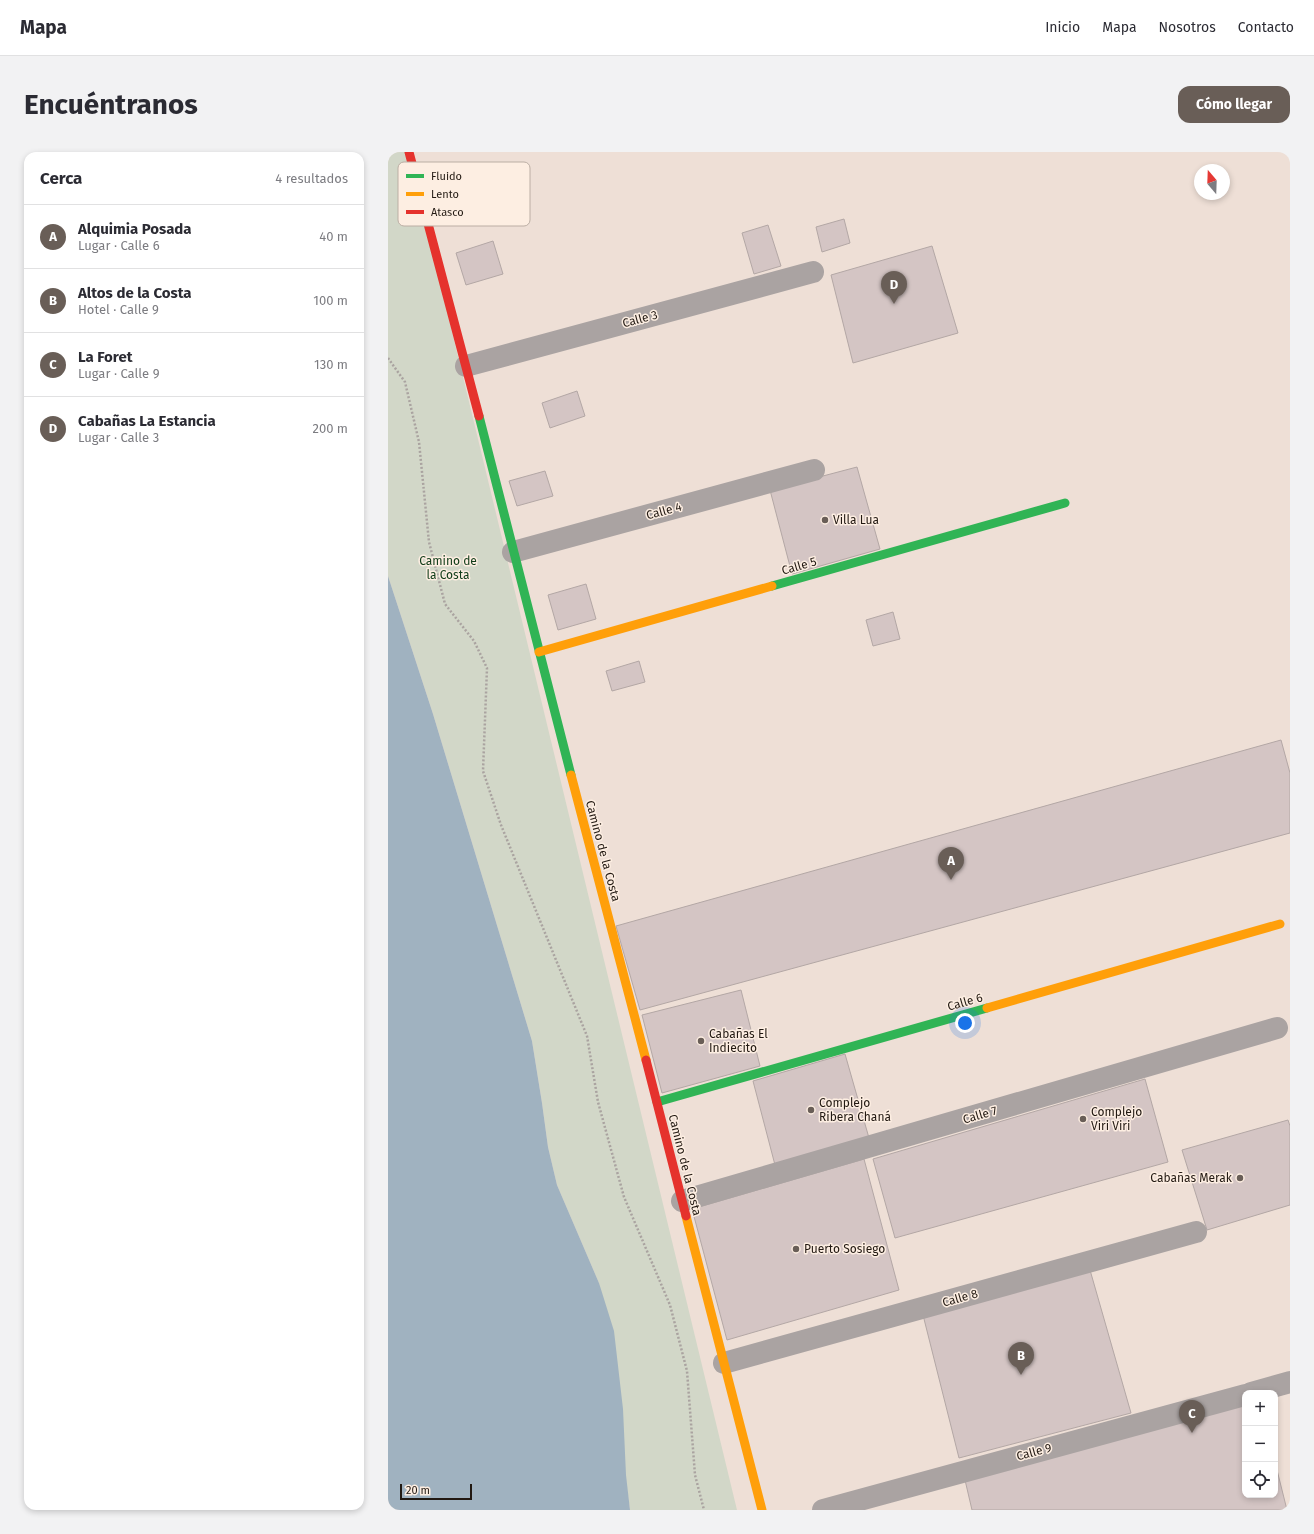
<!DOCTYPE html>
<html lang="es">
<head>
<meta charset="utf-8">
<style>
  body { margin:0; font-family:"Fira Sans",sans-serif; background:#f2f2f3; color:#2b2b33 }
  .controls { position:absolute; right:12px; bottom:12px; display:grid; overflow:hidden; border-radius:8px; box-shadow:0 2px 6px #0003 }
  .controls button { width:36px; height:36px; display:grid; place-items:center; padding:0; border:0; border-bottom:1px solid #e1e1e2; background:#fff; color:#2b2b33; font:20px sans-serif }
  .compass { position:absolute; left:806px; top:12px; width:36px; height:36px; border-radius:50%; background:#fff; box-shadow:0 2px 6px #0003; rotate:341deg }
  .scale { position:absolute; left:12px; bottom:10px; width:72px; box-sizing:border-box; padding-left:4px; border:2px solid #221912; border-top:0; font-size:11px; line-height:14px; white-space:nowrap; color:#221912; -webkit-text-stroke:3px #fdeee2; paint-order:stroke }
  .you { position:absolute; left:577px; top:871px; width:14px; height:14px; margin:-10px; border:3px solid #fff; border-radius:50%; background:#1a73e8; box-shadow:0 0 0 6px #1a73e833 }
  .badge { display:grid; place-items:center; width:26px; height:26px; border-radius:50%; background:#695e57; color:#fff; font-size:13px; font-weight:700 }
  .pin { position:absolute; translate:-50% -33px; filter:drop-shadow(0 1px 2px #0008) }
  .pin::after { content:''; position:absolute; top:21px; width:14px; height:12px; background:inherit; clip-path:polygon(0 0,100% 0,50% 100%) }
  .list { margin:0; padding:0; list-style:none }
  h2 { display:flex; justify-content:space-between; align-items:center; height:52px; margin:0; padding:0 16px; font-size:17px }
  h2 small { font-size:13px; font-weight:400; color:#7c7c81 }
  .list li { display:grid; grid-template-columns:26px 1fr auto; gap:12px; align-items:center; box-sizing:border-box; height:64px; padding:0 16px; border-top:1px solid #e1e1e2 }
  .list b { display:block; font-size:15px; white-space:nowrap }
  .list p { margin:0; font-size:13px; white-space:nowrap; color:#7c7c81 }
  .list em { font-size:13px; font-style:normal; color:#7c7c81 }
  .icon { flex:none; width:22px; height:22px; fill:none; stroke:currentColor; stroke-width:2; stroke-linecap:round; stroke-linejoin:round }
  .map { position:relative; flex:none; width:902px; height:1358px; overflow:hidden; border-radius:12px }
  header { display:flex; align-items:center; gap:24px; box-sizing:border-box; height:56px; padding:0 20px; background:#fff; border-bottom:1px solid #e1e1e2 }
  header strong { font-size:19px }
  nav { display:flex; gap:22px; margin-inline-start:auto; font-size:14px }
  .intro { display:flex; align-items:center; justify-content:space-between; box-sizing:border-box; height:96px; padding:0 24px }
  h1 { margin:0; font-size:28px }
  .button { padding:10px 18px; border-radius:12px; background:#695e57; color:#fff; font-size:14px; font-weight:700 }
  main { display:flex; gap:24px; padding:0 24px }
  aside { flex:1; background:#fff; border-radius:12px; box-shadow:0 2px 6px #0003 }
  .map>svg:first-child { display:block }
</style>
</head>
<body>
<header>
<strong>Mapa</strong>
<nav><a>Inicio</a><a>Mapa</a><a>Nosotros</a><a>Contacto</a></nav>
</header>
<div class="intro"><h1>Encuéntranos</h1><a class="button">Cómo llegar</a></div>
<main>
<aside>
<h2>Cerca<small>4 resultados</small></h2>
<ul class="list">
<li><span class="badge">A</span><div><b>Alquimia Posada</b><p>Lugar · Calle 6</p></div><em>40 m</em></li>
<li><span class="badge">B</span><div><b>Altos de la Costa</b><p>Hotel · Calle 9</p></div><em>100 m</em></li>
<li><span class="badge">C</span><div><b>La Foret</b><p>Lugar · Calle 9</p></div><em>130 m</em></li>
<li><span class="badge">D</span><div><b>Cabañas La Estancia</b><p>Lugar · Calle 3</p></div><em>200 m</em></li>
</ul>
</aside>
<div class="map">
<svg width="902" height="1358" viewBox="0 0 902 1358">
  <rect width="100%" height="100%" fill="#eedfd6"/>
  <path fill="#d2d7c8" d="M 0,0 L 21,0 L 24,14 L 349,1358 L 242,1358 L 211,1131 L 169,1033 L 160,995 L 154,951 L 144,889 L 45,562 L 0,424 Z"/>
  <path fill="#a0b2c0" d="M 0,424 L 45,562 L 144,889 L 154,951 L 160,995 L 169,1033 L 211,1131 L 226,1179 L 235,1257 L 238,1323 L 242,1358 L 0,1358 Z"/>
  <g fill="#d4c5c4" stroke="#b3a7a5">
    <path d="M 456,67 L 462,91 L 434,100 L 428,75 Z"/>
    <path d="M 380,73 L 393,114 L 366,122 L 354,81 Z"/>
    <path d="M 105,89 L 115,122 L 78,133 L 68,101 Z"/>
    <path d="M 544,94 L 570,181 L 465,211 L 443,123 Z"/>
    <path d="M 189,239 L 197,264 L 162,276 L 154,251 Z"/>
    <path d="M 469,315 L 492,397 L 404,422 L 382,338 Z"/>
    <path d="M 157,319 L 165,344 L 129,354 L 121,329 Z"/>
    <path d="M 198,432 L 208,467 L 170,478 L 160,443 Z"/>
    <path d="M 505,460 L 512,487 L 485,494 L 478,468 Z"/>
    <path d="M 251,509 L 257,530 L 224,539 L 218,519 Z"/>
    <path d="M 893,588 L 902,621 L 902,681 L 252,858 L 228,774 Z"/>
    <path d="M 353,838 L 372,914 L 274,941 L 254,863 Z"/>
    <path d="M 457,902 L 481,986 L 387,1013 L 365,929 Z"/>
    <path d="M 757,927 L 780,1010 L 507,1086 L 485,1007 Z"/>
    <path d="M 900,968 L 902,974 L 902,1053 L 819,1078 L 794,998 Z"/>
    <path d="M 476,1007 L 511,1138 L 339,1188 L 304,1057 Z"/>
    <path d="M 702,1118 L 743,1261 L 571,1306 L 535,1163 Z"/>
    <path d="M 857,1251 L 857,1343 L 887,1343 L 887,1310 L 899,1358 L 584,1358 L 577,1328 Z"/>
  </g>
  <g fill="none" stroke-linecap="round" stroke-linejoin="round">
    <path stroke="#aaa3a0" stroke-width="2.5" stroke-dasharray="2 2" stroke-linecap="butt" d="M 0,206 L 17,230 L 31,290 L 41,390 L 57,452 L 86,489 L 99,516 L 95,619 L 113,673 L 199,884 L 210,950 L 236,1045 L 282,1153 L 299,1219 L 307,1323 L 316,1358"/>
    <g stroke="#aaa3a2" stroke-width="22">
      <path d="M 78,214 L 425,120"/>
      <path d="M 125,400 L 426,318"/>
      <path d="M 294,1049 L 889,876"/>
      <path d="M 336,1211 L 808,1080"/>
      <path d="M 863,1241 L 902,1230"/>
      <path d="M 435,1358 L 857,1243"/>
    </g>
    <g stroke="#30b455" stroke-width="9">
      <path d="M 91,264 L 183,623"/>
      <path d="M 384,434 L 677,351"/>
      <path d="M 269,950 L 599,856"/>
    </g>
    <g stroke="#ff9f0a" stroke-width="9">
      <path d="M 151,500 L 384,434"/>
      <path d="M 183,623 L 258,908"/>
      <path d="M 599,856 L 892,772"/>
      <path d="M 298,1064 L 374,1358"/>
    </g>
    <g stroke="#e5322d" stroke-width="9">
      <path d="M 21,0 L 91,264"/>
      <path d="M 258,908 L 298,1064"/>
    </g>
  </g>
  <g fill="#695e57" stroke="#fdeee2" stroke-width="1.5">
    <circle cx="437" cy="368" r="4"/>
    <circle cx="313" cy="889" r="4"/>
    <circle cx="423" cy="958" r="4"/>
    <circle cx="695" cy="967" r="4"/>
    <circle cx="852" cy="1026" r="4"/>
    <circle cx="408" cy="1097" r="4"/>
  </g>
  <g text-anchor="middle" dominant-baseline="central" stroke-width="3" stroke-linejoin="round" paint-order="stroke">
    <g font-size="12" fill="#221912" stroke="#fdeee2">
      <text transform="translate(252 167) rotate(-15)">Calle 3</text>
      <text transform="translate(276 359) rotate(-15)">Calle 4</text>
      <text transform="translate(411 414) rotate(-16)">Calle 5</text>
      <text transform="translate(215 699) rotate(75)">Camino de la Costa</text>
      <text transform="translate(577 850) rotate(-16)">Calle 6</text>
      <text transform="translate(592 963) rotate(-16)">Calle 7</text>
      <text transform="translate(297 1013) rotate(76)">Camino de la Costa</text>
      <text transform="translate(572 1146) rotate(-16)">Calle 8</text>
      <text transform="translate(646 1300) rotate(-15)">Calle 9</text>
    </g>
    <g font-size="12" fill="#221912" stroke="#fdeee2" text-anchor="start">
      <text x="445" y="368">Villa Lua</text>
      <text x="321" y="882">Cabañas El<tspan x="321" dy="14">Indiecito</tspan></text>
      <text x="431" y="951">Complejo<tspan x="431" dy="14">Ribera Chaná</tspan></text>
      <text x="703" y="960">Complejo<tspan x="703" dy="14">Viri Viri</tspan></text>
      <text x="844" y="1026" text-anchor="end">Cabañas Merak</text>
      <text x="416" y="1097">Puerto Sosiego</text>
    </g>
    <g font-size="12" fill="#0f3c18" stroke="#fdeee2">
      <text x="60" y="409">Camino de<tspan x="60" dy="14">la Costa</tspan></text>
    </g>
  </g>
  <rect x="10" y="10" width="132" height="64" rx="6" fill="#fdeee2" stroke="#bbaea4" stroke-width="1"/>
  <rect x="18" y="22" width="18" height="4" fill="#30b455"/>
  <rect x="18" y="40" width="18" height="4" fill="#ff9f0a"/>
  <rect x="18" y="58" width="18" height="4" fill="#e5322d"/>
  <g font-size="11" fill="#221912">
    <text x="43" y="28">Fluido</text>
    <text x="43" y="46">Lento</text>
    <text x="43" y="64">Atasco</text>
  </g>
</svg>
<div class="controls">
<button>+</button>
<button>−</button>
<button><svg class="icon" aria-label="locate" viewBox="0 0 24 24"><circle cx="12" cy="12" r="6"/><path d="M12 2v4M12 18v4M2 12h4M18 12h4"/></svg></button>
</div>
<svg class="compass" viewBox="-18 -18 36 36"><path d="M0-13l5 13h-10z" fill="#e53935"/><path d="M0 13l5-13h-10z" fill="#7c7c81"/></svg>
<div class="scale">20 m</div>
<div class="you"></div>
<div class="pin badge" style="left:563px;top:728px">A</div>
<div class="pin badge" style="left:633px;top:1223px">B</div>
<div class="pin badge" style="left:804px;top:1281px">C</div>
<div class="pin badge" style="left:506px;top:152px">D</div>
</div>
</main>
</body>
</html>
